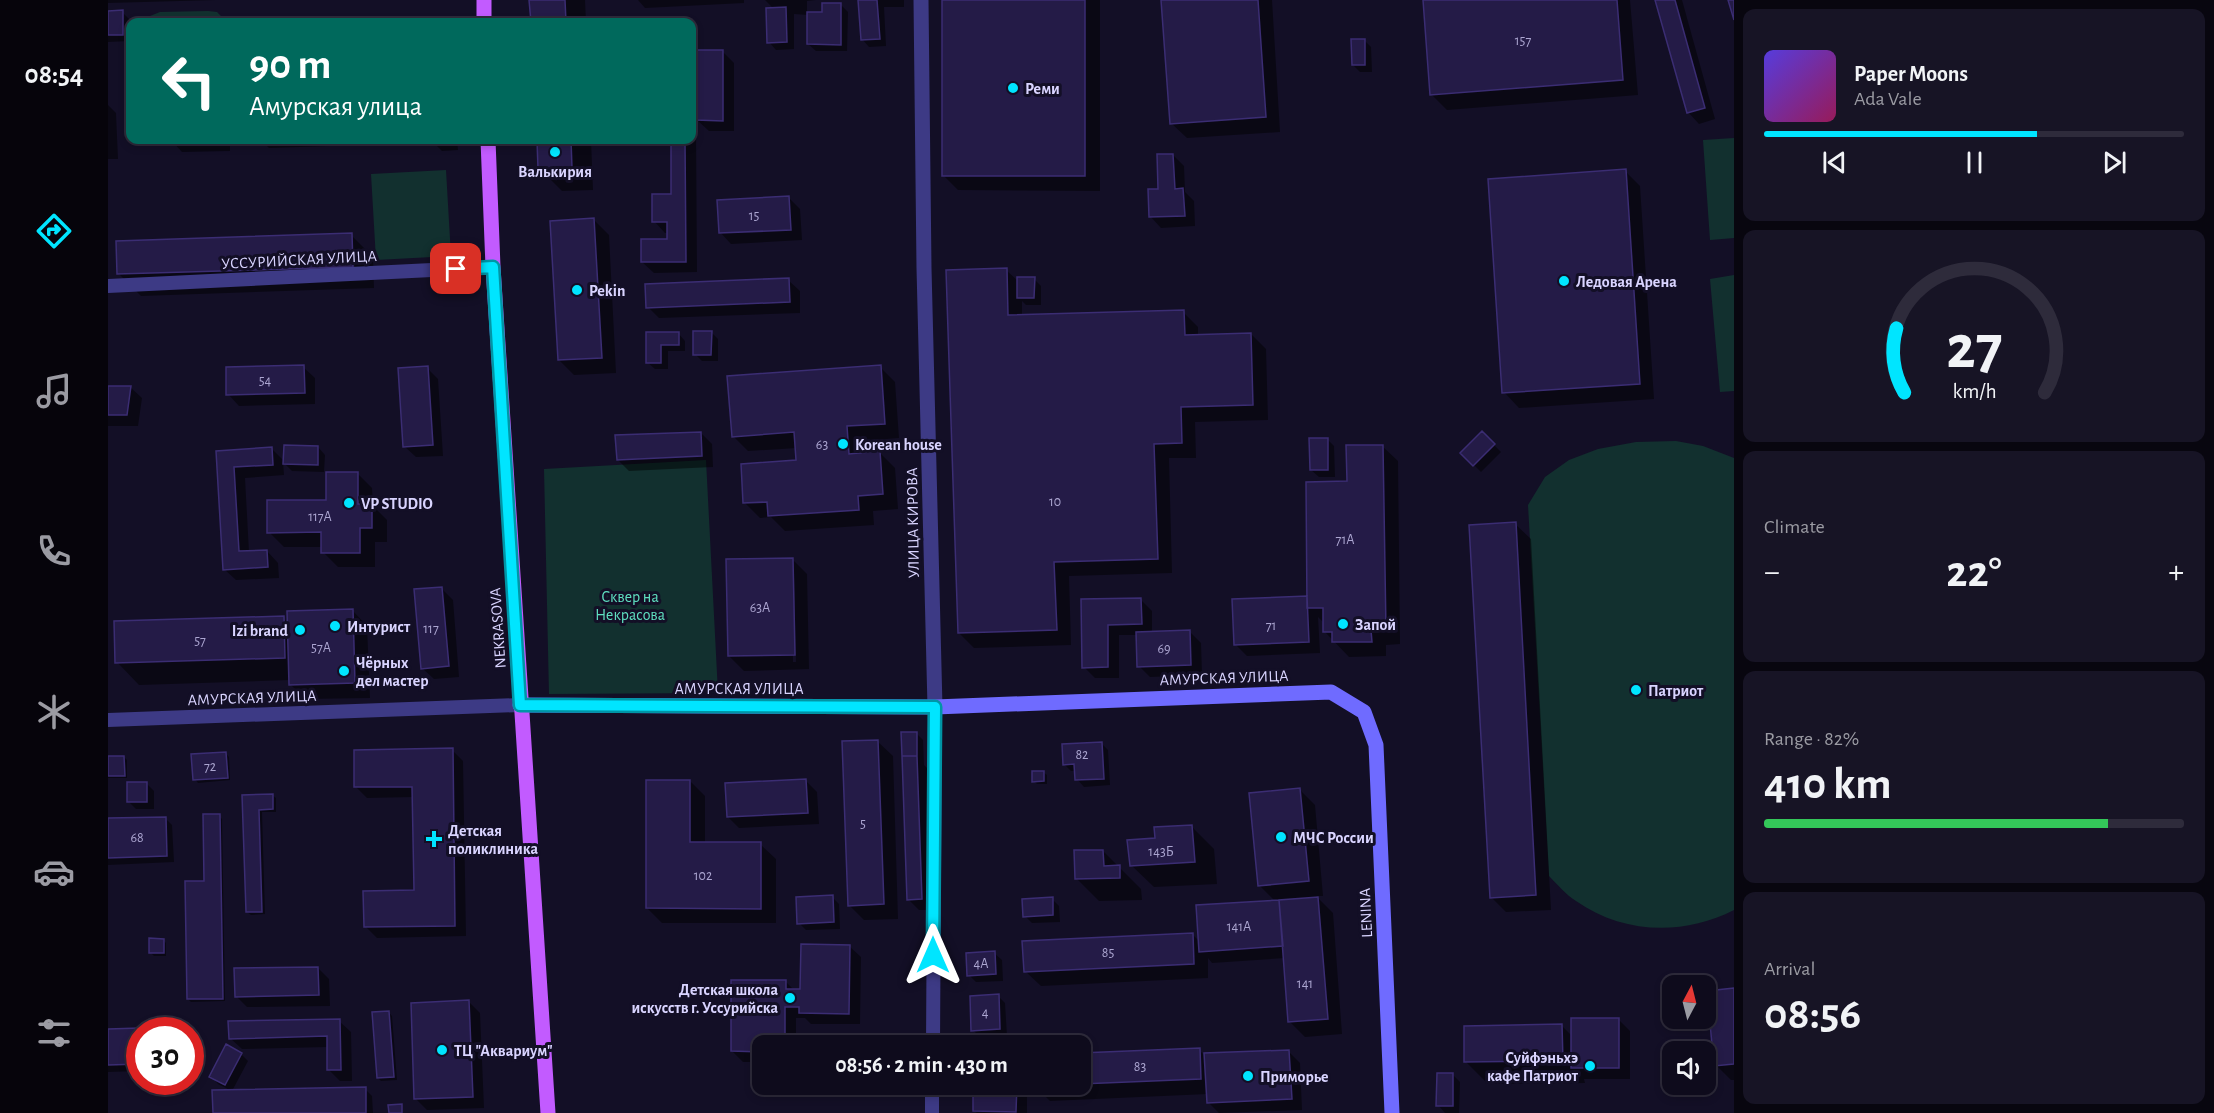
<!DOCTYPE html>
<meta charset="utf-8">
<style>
:root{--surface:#0e0b1c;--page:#171425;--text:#f1f3f6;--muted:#9b9ba3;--line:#2e2b3b;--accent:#00e5ff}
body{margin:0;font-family:"Alegreya Sans",sans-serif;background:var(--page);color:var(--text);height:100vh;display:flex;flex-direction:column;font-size:22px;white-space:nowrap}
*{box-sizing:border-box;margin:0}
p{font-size:20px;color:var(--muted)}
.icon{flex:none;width:33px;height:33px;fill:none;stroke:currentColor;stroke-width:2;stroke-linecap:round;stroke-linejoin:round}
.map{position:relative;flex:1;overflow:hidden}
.panel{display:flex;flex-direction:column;gap:9px;padding:9px;background:#08060f;width:480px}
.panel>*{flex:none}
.hud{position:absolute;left:18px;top:18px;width:570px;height:126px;border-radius:12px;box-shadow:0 3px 9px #0003,0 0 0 2px var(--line);background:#00695c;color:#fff;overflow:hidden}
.needle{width:39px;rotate:7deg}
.tools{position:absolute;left:1554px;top:975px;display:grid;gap:12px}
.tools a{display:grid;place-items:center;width:54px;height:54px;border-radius:12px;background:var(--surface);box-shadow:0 3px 9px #0003,0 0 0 2px var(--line);font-size:30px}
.speed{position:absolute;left:18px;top:1017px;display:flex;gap:12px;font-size:30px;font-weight:700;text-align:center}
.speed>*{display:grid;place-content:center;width:78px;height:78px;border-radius:50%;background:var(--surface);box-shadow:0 3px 9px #0003,0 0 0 2px var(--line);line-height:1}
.speed .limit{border:9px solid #d22;background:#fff;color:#111}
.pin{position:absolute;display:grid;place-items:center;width:51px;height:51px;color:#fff;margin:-26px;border-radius:12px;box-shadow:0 3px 9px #0006}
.me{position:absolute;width:66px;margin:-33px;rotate:0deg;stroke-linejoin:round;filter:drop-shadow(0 0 4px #0008)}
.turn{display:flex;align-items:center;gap:21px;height:126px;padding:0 24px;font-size:27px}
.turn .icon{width:78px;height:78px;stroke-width:2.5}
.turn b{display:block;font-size:42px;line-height:51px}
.big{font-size:45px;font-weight:600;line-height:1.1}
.panel .tile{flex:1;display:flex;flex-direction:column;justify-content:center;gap:9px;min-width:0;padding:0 21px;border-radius:12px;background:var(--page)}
.panel .dial{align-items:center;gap:0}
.dial svg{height:156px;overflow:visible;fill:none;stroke:var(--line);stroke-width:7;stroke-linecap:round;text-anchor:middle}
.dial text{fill:var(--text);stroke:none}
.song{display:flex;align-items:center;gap:18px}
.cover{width:72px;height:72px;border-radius:9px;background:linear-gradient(135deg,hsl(250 70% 55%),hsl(330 70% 35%))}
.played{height:6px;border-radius:3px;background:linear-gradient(90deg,var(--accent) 65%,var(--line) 65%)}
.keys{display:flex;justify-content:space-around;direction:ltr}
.heat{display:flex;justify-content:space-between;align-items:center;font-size:33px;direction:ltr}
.charge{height:9px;border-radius:4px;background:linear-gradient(90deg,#34c759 82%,var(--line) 0)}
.trip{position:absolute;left:644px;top:1035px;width:339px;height:60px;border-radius:12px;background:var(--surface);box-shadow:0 3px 9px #0003,0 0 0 2px var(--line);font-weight:600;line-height:60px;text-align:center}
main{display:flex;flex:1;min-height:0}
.tabs{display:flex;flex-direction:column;width:108px;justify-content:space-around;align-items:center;background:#06040b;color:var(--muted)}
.tabs .icon{width:42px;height:42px}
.tabs .on{color:var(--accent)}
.tabs b{font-size:27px;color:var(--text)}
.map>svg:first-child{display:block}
.green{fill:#12302f}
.shadow{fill:#0007;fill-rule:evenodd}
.building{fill:#241b47;stroke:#3b2d73;stroke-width:1.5}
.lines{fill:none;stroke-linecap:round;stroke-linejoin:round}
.minor{stroke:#3d3a85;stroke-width:14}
.tertiary{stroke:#3d3a85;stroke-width:15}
.secondary{stroke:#6f6bff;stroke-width:15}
.primary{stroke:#c25bff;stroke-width:15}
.route-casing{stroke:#0095a6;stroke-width:15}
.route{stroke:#00e5ff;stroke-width:10}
.poi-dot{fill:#00e5ff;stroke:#130f26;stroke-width:2}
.labels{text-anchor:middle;stroke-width:6;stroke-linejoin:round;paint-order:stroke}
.number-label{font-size:14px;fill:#aca6d1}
.poi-label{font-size:16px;font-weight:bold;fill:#d9d4ff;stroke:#130f26;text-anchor:start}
.street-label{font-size:16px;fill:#d9d4ff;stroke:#130f26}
.park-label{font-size:16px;fill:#5fe0c0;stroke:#130f26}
</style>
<main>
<nav class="tabs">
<b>08:54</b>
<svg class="icon on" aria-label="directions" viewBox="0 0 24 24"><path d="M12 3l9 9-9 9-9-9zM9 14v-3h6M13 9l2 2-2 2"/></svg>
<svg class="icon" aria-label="music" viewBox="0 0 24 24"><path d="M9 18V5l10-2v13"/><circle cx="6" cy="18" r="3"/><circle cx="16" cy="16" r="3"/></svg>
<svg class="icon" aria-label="phone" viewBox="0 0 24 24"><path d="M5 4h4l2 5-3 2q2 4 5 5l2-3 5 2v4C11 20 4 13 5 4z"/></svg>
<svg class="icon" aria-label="climate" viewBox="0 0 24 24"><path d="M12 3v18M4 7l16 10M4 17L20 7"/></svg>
<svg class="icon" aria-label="car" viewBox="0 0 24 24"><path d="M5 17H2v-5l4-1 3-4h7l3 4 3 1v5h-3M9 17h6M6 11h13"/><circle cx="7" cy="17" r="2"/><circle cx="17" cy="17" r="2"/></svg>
<svg class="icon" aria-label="filters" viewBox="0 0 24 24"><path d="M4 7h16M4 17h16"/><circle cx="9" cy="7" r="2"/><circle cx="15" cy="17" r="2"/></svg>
</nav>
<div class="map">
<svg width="1626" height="1113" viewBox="0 0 1626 1113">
<rect width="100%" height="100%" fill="#130f26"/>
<path class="green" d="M100,11L109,12L115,18V22H41L42,16L52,12Z
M1626,138V238L1602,240L1595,140Z
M338,170L343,256L268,260L263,174Z
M1626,275V391L1612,392L1602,279Z
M1568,441L1595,446L1626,458V910C1575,936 1515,934 1468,901C1458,895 1449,884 1441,876L1420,505L1437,477L1461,460L1490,449L1528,442Z
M598,460L610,693L441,694L436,469Z"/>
<path class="shadow" d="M0,0H108L0,3Z
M423,0H477L478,22H424Z
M530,0H636V3L537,8Z
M657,0H708L699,1V13L715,14L732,4L740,12L739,51H708L700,44V15L686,14V49L668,50L661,42L666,9Z
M752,0H796V7H776L778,46L761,47L754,39Z
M835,0H992V191L850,190L835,175Z
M1054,0H1164L1172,132L1079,138L1063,123Z
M1316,0H1522L1530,95L1339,110L1324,95Z
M1549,0H1574L1607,119L1591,124L1580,112Z
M0,12H14L21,19L22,41L0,42Z
M1256,40L1263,47L1264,72H1252L1245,65Z
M615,52L626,63V131H601L589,120Z
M0,105L8,113L10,159H0Z
M584,127L588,131L589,272L546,273L534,262L561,240V233H557L546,221L565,195L564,140H584Z
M63,140H122V151L74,152Z
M153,140H251V145L161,148Z
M323,140H349L350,150L334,151Z
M430,140H483L485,190L454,191L432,169Z
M1065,155L1076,166L1077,192L1086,201L1087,226L1053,228L1042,216Z
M1517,171L1532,186L1546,399L1411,408L1396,392Z
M681,198L692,209L694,240L623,244L612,232Z
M486,220L501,235L508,373L466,375L451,360Z
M243,235L265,257L266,288L33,296L11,274ZM243,256H246L247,274H244Z
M898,270L911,282L926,279L933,286V305H918L914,301V316L1075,312L1090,327V336L1143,334L1158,349L1160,420L1087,422L1088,458H1061L1064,573L961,576L963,645L866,648L851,633Z
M680,280L692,291V313L551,318L540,307Z
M603,332L610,339V361H594L587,354Z
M539,333H570L577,341V351H560V369H547L539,362Z
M195,367L207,378V404L131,406L120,394Z
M772,367L787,382L791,438L754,441L755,454L772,453L787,468L790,509L765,511L766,525L677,531L663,517L652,518L637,503L690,462L689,448L640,451L625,436Z
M319,368L330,379L335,456L308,457L296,446Z
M0,387H22L34,398L30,426H0Z
M593,433L604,444L605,467L521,471L510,460Z
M1374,433L1393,452L1373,472L1354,453Z
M1219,439L1226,446L1227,477H1211L1203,470Z
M1274,446L1290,461L1292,644L1278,645V656L1241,657L1217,632V624L1210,617L1212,653L1139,656L1128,645L1199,598L1240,483Z
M210,447L217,455L216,472L184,471L175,462L176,475L137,478L141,552L159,551L170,563L171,578L128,580L116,569L110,452L164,449L177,462Z
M249,473L264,488L265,506L279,520V542H267V567H230L215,552V547H176L161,532L219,501Z
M1407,524L1423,539L1443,910L1398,912L1383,897Z
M684,559L699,574L701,669L636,671L621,656ZM683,572H686L688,662H685Z
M333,588L345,600L351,677L326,679L314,668Z
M975,600H1033L1044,611V633L1081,631L1093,643L1094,675L1042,677L1031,666L1030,635H1011V678H987L976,667Z
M244,610L259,626L262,698L197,699L182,684V680L31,685L9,662L175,618L180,623Z
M808,733L815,740L816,765L820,769L825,910H811L800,899Z
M769,741L785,756L790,919L756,920L741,905Z
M993,743L1000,750L1002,785L976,787L969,779L968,771H963L956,764Z
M344,750L355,761L358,936L269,938L257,926L307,892L306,797L259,798L248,787Z
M117,753L121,757L122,780L90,783L87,779Z
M0,757H16L19,760V778H0Z
M935,772L939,775V784H929L926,781Z
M582,781L597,796V844H652L668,859V923H554L539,908Z
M698,781L709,792L711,824L631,828L620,817Z
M39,784L46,791V809H28L20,801Z
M1192,790L1207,805L1215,896H1208L1225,913L1234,1034L1197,1037L1182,1022L1177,958L1104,963L1100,958V978L933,986L917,971L1084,934L1092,942L1167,901L1151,885Z
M164,795L168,798V812H154L157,914L143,915L139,912L136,796Z
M111,816L114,819L117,1001L83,1002L80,999L97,882Z
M57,818L64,825L66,862L0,865V820Z
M1084,827L1106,849L1109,884L1046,887L1023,865L1049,840Z
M995,851L1033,889L1034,900L991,901L969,879Z
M724,897L731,904L732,929L698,930L691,923Z
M944,899L951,906L952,922L924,923L917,916Z
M55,940L58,943V956H46L42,952Z
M741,946L753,957L752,1024H703L697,1018H688V1046H654V1062H635L624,1051L678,982L687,991H694Z
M886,953L894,960L895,981L868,982L861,975Z
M210,968L221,979L222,1006L139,1007L128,996Z
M1626,990V1080H1623L1608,1065Z
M890,996L897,1003L899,1036L872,1037L865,1030Z
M361,1002L372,1013L376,1108L319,1110L308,1099Z
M281,1013L284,1016L289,1080L273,1081L270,1078Z
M1511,1020L1522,1031V1079H1476L1477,1083L1380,1084L1358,1062L1454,1026L1465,1037Z
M231,1021L243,1032L244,1081H232L221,1070L220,1047L134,1049L122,1038Z
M63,1028L65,1030H32V1071L0,1072V1031Z
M1091,1050L1096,1055L1181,1052L1192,1063L1194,1110L1111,1113L1100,1102V1094L942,1101L927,1086L972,1084V1055Z
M133,1054L140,1061L124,1091L110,1084L103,1076Z
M1344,1074L1352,1082L1351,1113H1337L1330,1105Z
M867,1084H909L919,1095V1113H869L866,1111Z
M257,1089L264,1096L265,1113H106Z"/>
<path class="building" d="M421,0H457L458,22H423Z
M750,0H769L772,39L753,40Z
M834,0H977V176H834Z
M1053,0H1150L1158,117L1062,124Z
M1315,0H1509L1515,80L1322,95Z
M1547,0H1567L1597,108L1579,113Z
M1620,0H1626V20Z
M714,3H733V45L699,44V12H714Z
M678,7L679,42L659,43L658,8Z
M15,10V35H0V11Z
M1243,39H1257V65H1244Z
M588,50H615V121L588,120Z
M61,140H112L61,141Z
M429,140H463L464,168L430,169Z
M563,140H577L578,262H533V239H559V222H544V194H563Z
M1049,154H1065L1067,189L1075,188L1077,216L1041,217L1040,189H1050Z
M1518,169L1532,384L1394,393L1380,179Z
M681,196L683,230L611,233L609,200Z
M486,218L494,358L450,360L442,221Z
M244,233L245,267L9,274L8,241Z
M899,268L900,315L1076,310L1077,335L1143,333L1145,405L1073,407L1074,443L1046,444L1050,559L946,562L949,630L850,633L838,270Z
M909,277H927L926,298H909Z
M681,278L682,302L538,308L537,284Z
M585,331H604L603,355H585Z
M538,332H571V345H553V363H538Z
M196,365L197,393L118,395V367Z
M773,365L777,424L739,426L741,454L772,451L775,494L750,496L751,510L660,516L659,502L635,503L633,464L688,460L686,432L624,437L619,376Z
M320,366L325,445L295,447L290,368Z
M0,386H23L19,415H0Z
M1374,431L1387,444L1365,466L1352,453Z
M593,432L594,456L509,460L507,435Z
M1201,438H1220V470H1202Z
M176,445L210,446V465L175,464Z
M1238,445H1275L1278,630H1263L1264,642H1224V632H1215V608H1199L1198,482L1239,481Z
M164,447L165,465L126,467L131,551L159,550L160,567L115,570L108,451Z
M218,472H250V504H264V528H252V553H213V532L159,533V500H218Z
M1408,522L1428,895L1382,898L1361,525Z
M685,558L687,655L620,656L618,559Z
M334,587L341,666L313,669L306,589Z
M1199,596L1201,642L1126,645L1124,599Z
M1033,598L1034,624L1000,625V667L974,668L973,599Z
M245,609L247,683L181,685L179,611Z
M176,616L177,658L7,663L6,621Z
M1082,630L1083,665L1029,667L1028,632Z
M793,732H809V756H794Z
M770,740L776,904L740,906L734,741Z
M994,742L996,779L967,780L966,764L955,765L954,744Z
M345,748L347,926L256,927L255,891L306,890L304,787H246V750Z
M118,752L120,778L85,780L83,754Z
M0,756H16L17,776H0Z
M794,756H809L814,899L799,900Z
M924,771H936V781L924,782Z
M698,779L700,813L619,817L617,783Z
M538,780H582V842H653V909L538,908Z
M19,782H39V802H19Z
M1192,788L1201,881L1150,886L1141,793Z
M165,794V809L151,810L154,912H138L134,795Z
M95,814H112L115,999H79L77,881H96Z
M58,817L59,856L0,858V818Z
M1084,825L1087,862L1022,866L1019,840L1047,838L1046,827Z
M966,850H995L996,866L1012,865V878L967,879Z
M725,895L726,922L689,924L688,897Z
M945,897V915L915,917L914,899Z
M1210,897L1220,1019L1180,1022L1171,900Z
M1171,900L1175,946L1091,952L1088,905Z
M1085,933L1086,964L916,972L914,941Z
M41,938L56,939V953H41Z
M693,944L742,945L741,1014L691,1013V1007H677V1046H654V1052L623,1051V980H678V989H692Z
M887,951L888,974L859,976L858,953Z
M210,967L211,995L127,997L126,968Z
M1626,988V1064L1606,1066L1599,991Z
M891,994L892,1029L863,1031L862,996Z
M361,1000L365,1097L306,1099L303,1003Z
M281,1011L286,1077L269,1078L264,1012Z
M1463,1018H1511V1068H1463Z
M232,1019L233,1070H219V1036L121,1039L120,1021Z
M1454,1024L1455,1061L1356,1062V1026Z
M63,1027V1030H32V1064L0,1065V1029Z
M118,1044L134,1053L117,1085L101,1077Z
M1092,1048L1093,1079L972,1084V1053Z
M1181,1050L1184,1099L1099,1103L1096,1053Z
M1329,1073H1345V1106H1328Z
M865,1084H909L908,1112L865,1111Z
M258,1087V1113H105L104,1090Z
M294,1104V1113H281L280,1105Z"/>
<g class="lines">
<path class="minor" d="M0,286L385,267
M0,720L412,705
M825,1046L827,707
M824,1113V1084"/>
<path class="tertiary" d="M813,0L816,268L827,707"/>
<path class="secondary" d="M412,705L827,707L1223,692L1256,712L1268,745L1284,1113"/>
<path class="primary" d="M376,0V22
M380,140L385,267L440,1113"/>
</g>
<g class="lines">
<defs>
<path id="route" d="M348,269L385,267L412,705L827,707L825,955"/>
</defs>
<use href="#route" class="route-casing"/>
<use href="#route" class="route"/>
</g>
<g class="poi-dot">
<circle cx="905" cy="88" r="6"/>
<circle cx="447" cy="152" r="6"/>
<circle cx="1456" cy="281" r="6"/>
<circle cx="469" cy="290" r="6"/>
<circle cx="735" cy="444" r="6"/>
<circle cx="241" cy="503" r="6"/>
<circle cx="1235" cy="624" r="6"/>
<circle cx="227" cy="626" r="6"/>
<circle cx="192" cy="630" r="6"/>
<circle cx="236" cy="671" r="6"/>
<circle cx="1528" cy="690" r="6"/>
<circle cx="1173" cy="837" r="6"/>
<path d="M323 830h6v6h6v6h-6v6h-6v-6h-6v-6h6z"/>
<circle cx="682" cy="998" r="6"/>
<circle cx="334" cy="1050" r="6"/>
<circle cx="1482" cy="1066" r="6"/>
<circle cx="1140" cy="1076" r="6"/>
</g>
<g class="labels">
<g class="number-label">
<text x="1415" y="45">157</text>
<text x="646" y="220">15</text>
<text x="157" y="385">54</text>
<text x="714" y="449">63</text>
<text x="947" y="506">10</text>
<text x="212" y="521">117А</text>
<text x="1237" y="544">71А</text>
<text x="652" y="612">63А</text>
<text x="1163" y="630">71</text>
<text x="323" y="633">117</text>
<text x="92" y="645">57</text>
<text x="213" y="652">57А</text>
<text x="1056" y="653">69</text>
<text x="974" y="759">82</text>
<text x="102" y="771">72</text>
<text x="755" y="828">5</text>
<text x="29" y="842">68</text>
<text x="1053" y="856">143Б</text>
<text x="595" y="880">102</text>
<text x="1131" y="931">141А</text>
<text x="1000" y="957">85</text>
<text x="873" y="968">4А</text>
<text x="1197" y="988">141</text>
<text x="877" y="1017">4</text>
<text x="1032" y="1071">83</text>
</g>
<g class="poi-label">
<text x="917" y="94">Реми</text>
<text x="447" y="177" text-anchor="middle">Валькирия</text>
<text x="1468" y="287">Ледовая Арена</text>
<text x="481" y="296">Pekin</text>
<text x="747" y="450">Korean house</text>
<text x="253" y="509">VP STUDIO</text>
<text x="1247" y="630">Запой</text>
<text x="239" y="632">Интурист</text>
<text x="180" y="636" text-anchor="end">Izi brand</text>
<text x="248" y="668">Чёрных<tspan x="248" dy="18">дел мастер</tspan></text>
<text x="1540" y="696">Патриот</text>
<text x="340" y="836">Детская<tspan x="340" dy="18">поликлиника</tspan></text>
<text x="1185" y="843">МЧС России</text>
<text x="670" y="995" text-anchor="end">Детская школа<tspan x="670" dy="18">искусств г. Уссурийска</tspan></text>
<text x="346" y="1056">ТЦ "Аквариум"</text>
<text x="1470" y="1063" text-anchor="end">Суйфэньхэ<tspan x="1470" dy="18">кафе Патриот</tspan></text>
<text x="1152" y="1082">Приморье</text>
</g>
<g class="street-label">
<text transform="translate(191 259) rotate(-3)" y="6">УССУРИЙСКАЯ УЛИЦА</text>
<text transform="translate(804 523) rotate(-91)" y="6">УЛИЦА КИРОВА</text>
<text transform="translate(389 628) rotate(-94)" y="6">NEKRASOVA</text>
<text transform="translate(1116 677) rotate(-2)" y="6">АМУРСКАЯ УЛИЦА</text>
<text x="631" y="694">АМУРСКАЯ УЛИЦА</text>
<text transform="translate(144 697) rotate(-2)" y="6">АМУРСКАЯ УЛИЦА</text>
<text transform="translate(1257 913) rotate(-93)" y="6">LENINA</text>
</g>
<g class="park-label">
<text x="522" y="602">Сквер на<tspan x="522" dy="18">Некрасова</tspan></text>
</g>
</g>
</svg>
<div class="tools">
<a><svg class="needle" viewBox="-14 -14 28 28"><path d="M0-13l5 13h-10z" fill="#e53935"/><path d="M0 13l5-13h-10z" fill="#9b9ba3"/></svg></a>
<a><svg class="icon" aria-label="sound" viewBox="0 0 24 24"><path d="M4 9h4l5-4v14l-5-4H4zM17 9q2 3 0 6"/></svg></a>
</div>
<div class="speed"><div class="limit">30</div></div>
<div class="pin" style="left:348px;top:269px;background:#d93025"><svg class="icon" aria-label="arrive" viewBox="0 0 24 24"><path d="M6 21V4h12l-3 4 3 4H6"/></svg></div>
<svg class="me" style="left:825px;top:955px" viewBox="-20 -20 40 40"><path d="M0-17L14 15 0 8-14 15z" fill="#00e5ff" stroke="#fff" stroke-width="4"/></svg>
<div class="trip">08:56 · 2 min · 430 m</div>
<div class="hud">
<div class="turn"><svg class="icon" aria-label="left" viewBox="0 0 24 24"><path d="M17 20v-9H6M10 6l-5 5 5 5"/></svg><div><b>90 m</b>Амурская улица</div></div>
</div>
</div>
<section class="panel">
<div class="tile">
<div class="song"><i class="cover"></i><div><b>Paper Moons</b><p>Ada Vale</p></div></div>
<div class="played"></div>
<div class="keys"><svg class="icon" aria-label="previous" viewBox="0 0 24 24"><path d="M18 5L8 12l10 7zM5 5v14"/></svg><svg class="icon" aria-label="pause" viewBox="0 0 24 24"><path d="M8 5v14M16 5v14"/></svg><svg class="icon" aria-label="next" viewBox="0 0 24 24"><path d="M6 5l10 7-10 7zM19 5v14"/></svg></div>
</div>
<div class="tile dial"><svg viewBox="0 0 100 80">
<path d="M14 69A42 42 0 1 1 86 69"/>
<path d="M14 69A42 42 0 0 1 10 36" stroke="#00e5ff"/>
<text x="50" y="56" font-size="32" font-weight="700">27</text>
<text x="50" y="72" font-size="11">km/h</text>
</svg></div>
<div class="tile"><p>Climate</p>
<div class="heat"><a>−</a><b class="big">22°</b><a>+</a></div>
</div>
<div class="tile"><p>Range · 82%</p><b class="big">410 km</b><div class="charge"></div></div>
<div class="tile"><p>Arrival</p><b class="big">08:56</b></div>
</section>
</main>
